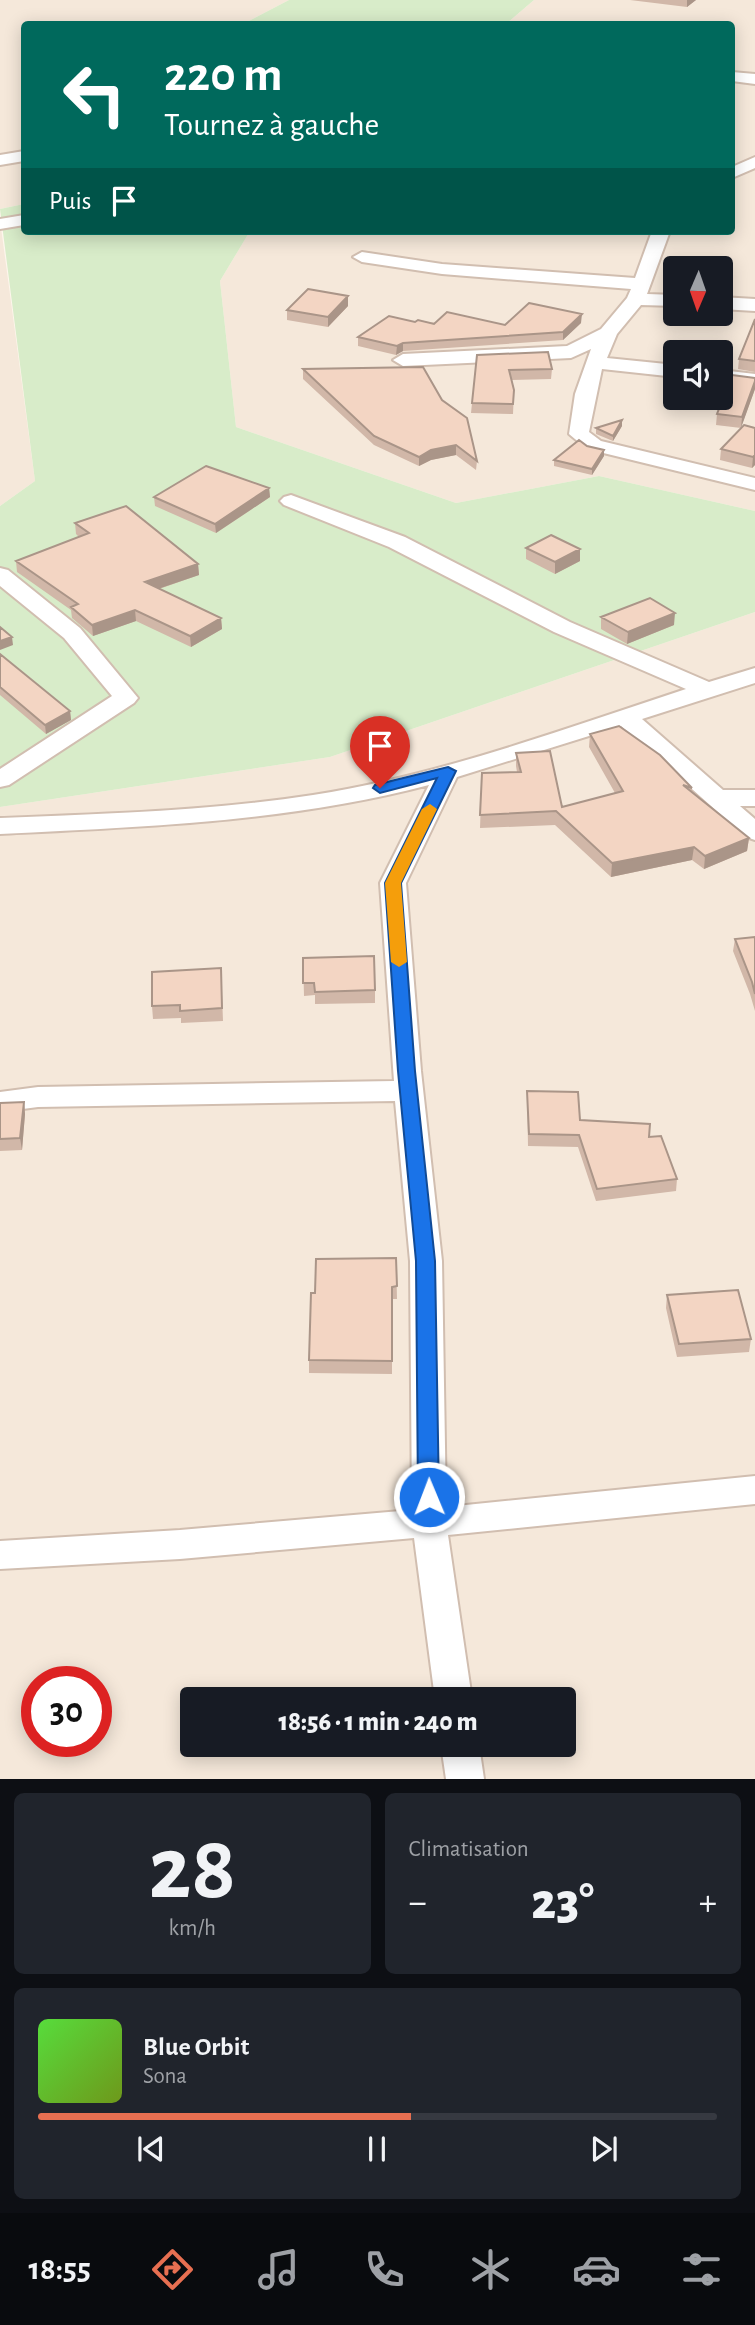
<!DOCTYPE html>
<html lang="fr">
<meta charset="utf-8">
<style>
:root{--surface:#171b24;--page:#20242c;--text:#f1f3f6;--muted:#9ea1a6;--line:#363941;--accent:#e76f51}
body{margin:0;font-family:"Alegreya Sans",sans-serif;background:var(--page);color:var(--text);height:100vh;display:flex;flex-direction:column;font-size:26px;white-space:nowrap}
*{box-sizing:border-box;margin:0}
p{font-size:23px;color:var(--muted)}
.icon{flex:none;width:38px;height:38px;fill:none;stroke:currentColor;stroke-width:2;stroke-linecap:round;stroke-linejoin:round}
.map{position:relative;height:1779px;overflow:hidden}
.sheet{display:flex;flex-direction:column;gap:14px;padding:14px;background:#0d0f14;flex:1}
.sheet>*{flex:none}
.guide{position:absolute;left:21px;top:21px;width:714px;height:214px;border-radius:7px;box-shadow:0 4px 18px #0003;background:#00695c;color:#fff;overflow:hidden}
.needle{width:46px;rotate:182deg}
.controls{position:absolute;left:663px;top:256px;display:grid;gap:14px}
.controls a{display:grid;place-items:center;width:70px;height:70px;border-radius:7px;background:var(--surface);box-shadow:0 4px 18px #0003;font-size:35px}
.speed{position:absolute;left:21px;top:1666px;display:flex;gap:14px;font-size:35px;font-weight:700;text-align:center}
.speed>*{display:grid;place-content:center;width:91px;height:91px;border-radius:50%;background:var(--surface);box-shadow:0 4px 18px #0003;line-height:1}
.speed .limit{border:10px solid #d22;background:#fff;color:#111}
.pin{position:absolute;display:grid;place-items:center;width:60px;height:60px;color:#fff;margin:-72px -30px;border-radius:50% 50% 50% 0;rotate:-45deg;box-shadow:0 0 7px #0007}
.pin .icon{rotate:45deg}
.me{position:absolute;width:77px;margin:-38px;rotate:359deg;stroke-linejoin:round;filter:drop-shadow(0 0 5px #0008)}
.turn{display:flex;align-items:center;gap:24px;height:147px;padding:0 28px;font-size:32px}
.turn .icon{width:91px;height:91px;stroke-width:2.5}
.turn b{display:block;font-size:49px;line-height:60px}
.then{display:flex;align-items:center;height:66px;padding:0 28px;background:#0003;gap:14px;font-size:26px}
.big{font-size:52px;font-weight:800;line-height:1.1}
.sheet .widget{flex:1;display:flex;flex-direction:column;justify-content:center;gap:10px;min-width:0;padding:0 24px;border-radius:10px;background:var(--page)}
.sheet .dial{align-items:center;gap:0}
.dial b{font-size:91px;line-height:1}
.song{display:flex;align-items:center;gap:21px}
.cover{width:84px;height:84px;border-radius:10px;background:linear-gradient(135deg,hsl(110 70% 55%),hsl(80 70% 35%))}
.played{height:7px;border-radius:4px;background:linear-gradient(90deg,var(--accent) 55%,var(--line) 55%)}
.keys{display:flex;justify-content:space-around;direction:ltr}
.heat{display:flex;justify-content:space-between;align-items:center;font-size:38px;direction:ltr}
.sheet .tiles{flex:1;display:grid;gap:14px;grid-template-columns:1fr 1fr}
.widget:last-child{grid-column:span 2}
.trip{position:absolute;left:180px;top:1687px;width:396px;height:70px;border-radius:7px;background:var(--surface);box-shadow:0 4px 18px #0003;font-weight:800;line-height:70px;text-align:center}
.dock{display:flex;height:112px;justify-content:space-around;align-items:center;background:#090b0e;color:var(--muted)}
.dock .icon{width:49px;height:49px}
.dock .active{color:var(--accent)}
.dock b{font-size:32px;color:var(--text)}
.map>svg:first-child{display:block}
.residential{fill:#f5e8da;fill-rule:evenodd}
.green{fill:#d8ecc9}
.lines{fill:none;stroke-linecap:round;stroke-linejoin:round}
.street-casing{stroke:#d1beb0;stroke-width:4}
.street{fill:#fff;fill-rule:evenodd}
.wall{fill:#d1b7a8}
.shaded-wall{fill:#aa9588}
.building{fill:#f3d5c3;stroke:#aa9588;stroke-width:2}
.route{fill:#1a73e8;stroke:#114b97;stroke-width:2}
.slow{fill:#f59e0b}
</style>
<div class="map">
<svg width="755" height="1779" viewBox="0 0 755 1779">
<rect width="100%" height="100%" fill="#fdf6ec"/>
<path class="residential" d="M0,0H289L243,24H24V204L0,209Z
M534,0H755V511L599,476L456,503L236,427L220,281L250,231H732V24H506ZM676,268H721V313H676ZM676,352H721V397H676Z
M0,220L35,481L0,506Z
M755,612V1779H0V807L330,757ZM37,1682H96V1741H37ZM192,1699H564V1745H192Z"/>
<path class="green" d="M289,0H534L506,24H243Z
M24,204V231H250L220,281L236,427L456,503L599,476L755,511V612L330,757L0,807V506L35,481L0,209Z"/>
<g class="lines">
<defs>
<path id="street" d="M732,72L755,74V84L732,81Z
M24,151V161L0,165V155Z
M755,157V168L732,178V167Z
M24,215V225L0,229V219Z
M652,231H670L647,294L676,295V306L641,305L617,334L607,358L676,365V377L602,369L589,432L601,441L755,478V490L587,449L569,434L575,394L591,349L571,358L403,366L393,360L403,354L567,346L601,329L627,298L631,289L442,274L362,262L353,257L362,252L442,264L635,278Z
M721,297L755,299V311L721,309Z
M721,370L755,374V386L721,382Z
M291,495L405,537L570,622L709,682L755,668V683L642,719L723,790H755V806H740L755,819V840L746,837L621,726L457,777L406,883L421,1071L442,1261L446,1507L755,1476V1504L448,1535L472,1699H435L414,1538L180,1559L0,1569V1541L180,1530L412,1510L410,1261L395,1101L38,1107L0,1112V1092L38,1087L394,1081L380,883L429,785C288,822 145,827 0,834V818C105,814 210,811 313,795C441,775 564,729 686,689L554,632L389,547L284,505L280,501L284,497Z
M0,568L8,570L80,628L138,698L134,703L9,785L0,787V769L112,696L64,638L0,586Z
M441,1745H479L484,1779H446Z"/>
</defs>
<use href="#street" class="street-casing"/>
<use href="#street" class="street"/>
</g>
<path class="wall" d="M630,0H696L687,7Z
M348,306L328,327L287,320V310Z
M755,319V372L738,369L739,359Z
M415,322L505,325L581,323L563,340L403,351L396,355L358,346V337Z
M477,355L552,369L551,379L512,380L514,390L513,414L471,413Z
M423,367L477,461L476,470L456,455L431,460L419,466L374,445L303,379V369Z
M755,378V389L741,427L755,428V465L752,468L720,460L721,449L741,428L716,425L717,414Z
M622,420V426L613,441L596,434V428Z
M604,456L592,475L554,466V460Z
M269,488L270,497L216,533L155,506L154,497Z
M75,523L198,564L199,575L159,589L221,618L222,629L191,647L136,621L93,636L72,618L71,610L17,572L16,561L79,537L76,534Z
M526,548L580,549V561L555,574L526,559Z
M601,617L674,625L627,644L601,629Z
M0,654L70,711L71,720L46,734L0,695Z
M590,734L692,788V792L749,838L747,851L704,869L692,860L611,877L555,825L480,828L482,773L517,772L516,766V753L562,807L615,793L589,747Z
M755,937V1011L750,994L733,951L735,939Z
M303,958L375,990V1003L315,1004V995L304,996Z
M221,968L223,1021L181,1023V1018L153,1019L152,1006Z
M527,1091L580,1120L649,1137L677,1179L676,1191L596,1201L578,1147L528,1146Z
M24,1102L25,1114L22,1150L0,1151V1103Z
M396,1258L397,1299H392V1374L309,1373V1360L315,1293Z
M667,1295L751,1339L749,1352L677,1357L666,1308Z"/>
<path class="shaded-wall" d="M687,0H696L687,7Z
M348,296V306L328,327V317Z
M582,314L581,323L563,340V332Z
M403,343V351L396,355L397,346Z
M755,381V389L741,428L742,417Z
M622,420V426L613,441V436Z
M456,445V455L431,460L419,466V457L431,450Z
M604,450V456L592,475V469Z
M755,455V465L752,468L753,457Z
M269,488L270,497L216,533L215,524Z
M580,549V561L555,574V562Z
M198,564L199,575L146,593L145,582Z
M135,610L136,621L93,636L92,625Z
M675,613L674,625L627,644L628,632Z
M221,618L222,629L191,647L190,636Z
M12,637L13,645L0,650V641Z
M70,711L71,720L46,734L45,725Z
M749,838L747,851L704,869L705,856Z
M694,847L692,860L611,877L612,863Z
M24,1102L25,1114L22,1150L20,1138Z"/>
<path class="building" d="M308,289L348,296L328,317L287,310Z
M529,303L582,314L563,332L403,343L397,346L358,337L389,316L415,322L418,320L434,324L447,312L505,325Z
M755,319V361L739,359Z
M548,352L552,369L509,370L514,390L513,404L472,403L477,355Z
M423,367L442,400L467,418L477,461L456,445L431,450L419,457L374,436L303,369Z
M732,375L755,378V381L742,417L717,414Z
M622,420L613,436L596,428Z
M744,425L755,428V455L753,457L721,449Z
M579,440L587,446L604,450L592,469L554,460Z
M206,466L269,488L215,524L154,497Z
M126,506L198,564L145,582L221,618L190,636L135,610L92,625L71,607L78,604L16,561L89,533L75,523Z
M551,535L580,549L555,562L526,548Z
M650,598L675,613L628,632L601,617Z
M0,627L12,637L0,641Z
M0,654L70,711L45,725L0,687Z
M619,726L660,755L692,788L683,785L749,838L705,856L694,847L612,863L556,811L480,815L482,773L521,772L516,753L550,751L562,807L623,791L590,734Z
M755,937V994L752,982L735,939Z
M374,956L375,990L315,992L314,983H303V958Z
M221,968L222,1008L180,1011V1005L152,1006V972Z
M527,1091L578,1092L580,1120L650,1124L649,1137L661,1136L677,1179L597,1189L579,1135L529,1134Z
M24,1102L20,1138L0,1139V1103Z
M396,1258L397,1286L392,1287V1361L309,1360L311,1293H315L316,1259Z
M738,1290L751,1339L679,1344L667,1295Z"/>
<path class="route" d="M448,767L456,771L401,883L415,1071L435,1261L439,1497L436,1503L429,1505L421,1503L418,1497L416,1261L398,1071L385,883L437,778L380,793L373,788L375,785Z"/>
<path class="slow" d="M430,804L437,809L401,883L407,962L399,967L391,962L385,883L422,809Z"/>
</svg>
<div class="controls">
<a><svg class="needle" viewBox="-14 -14 28 28"><path d="M0-13l5 13h-10z" fill="#e53935"/><path d="M0 13l5-13h-10z" fill="#9ea1a6"/></svg></a>
<a><svg class="icon" aria-label="sound" viewBox="0 0 24 24"><path d="M4 9h4l5-4v14l-5-4H4zM17 9q2 3 0 6"/></svg></a>
</div>
<div class="speed"><div class="limit">30</div></div>
<div class="pin" style="left:380px;top:788px;background:#d93025"><svg class="icon" aria-label="arrive" viewBox="0 0 24 24"><path d="M6 21V4h12l-3 4 3 4H6"/></svg></div>
<svg class="me" style="left:429px;top:1497px" viewBox="-20 -20 40 40"><circle r="17" fill="#1a73e8" stroke="#fff" stroke-width="3"/><path d="M0-11L8 9 0 5-8 9z" fill="#fff"/></svg>
<div class="trip">18:56 · 1 min · 240 m</div>
<div class="guide">
<div class="turn"><svg class="icon" aria-label="left" viewBox="0 0 24 24"><path d="M17 20v-9H6M10 6l-5 5 5 5"/></svg><div><b>220 m</b>Tournez à gauche</div></div>
<div class="then">Puis<svg class="icon" aria-label="arrive" viewBox="0 0 24 24"><path d="M6 21V4h12l-3 4 3 4H6"/></svg></div>
</div>
</div>
<section class="sheet">
<div class="tiles">
<div class="widget dial"><b>28</b><p>km/h</p></div>
<div class="widget"><p>Climatisation</p>
<div class="heat"><a>−</a><b class="big">23°</b><a>+</a></div>
</div>
<div class="widget">
<div class="song"><i class="cover"></i><div><b>Blue Orbit</b><p>Sona</p></div></div>
<div class="played"></div>
<div class="keys"><svg class="icon" aria-label="previous" viewBox="0 0 24 24"><path d="M18 5L8 12l10 7zM5 5v14"/></svg><svg class="icon" aria-label="pause" viewBox="0 0 24 24"><path d="M8 5v14M16 5v14"/></svg><svg class="icon" aria-label="next" viewBox="0 0 24 24"><path d="M6 5l10 7-10 7zM19 5v14"/></svg></div>
</div>
</div>
</section>
<nav class="dock">
<b>18:55</b>
<svg class="icon active" aria-label="directions" viewBox="0 0 24 24"><path d="M12 3l9 9-9 9-9-9zM9 14v-3h6M13 9l2 2-2 2"/></svg>
<svg class="icon" aria-label="music" viewBox="0 0 24 24"><path d="M9 18V5l10-2v13"/><circle cx="6" cy="18" r="3"/><circle cx="16" cy="16" r="3"/></svg>
<svg class="icon" aria-label="phone" viewBox="0 0 24 24"><path d="M5 4h4l2 5-3 2q2 4 5 5l2-3 5 2v4C11 20 4 13 5 4z"/></svg>
<svg class="icon" aria-label="climate" viewBox="0 0 24 24"><path d="M12 3v18M4 7l16 10M4 17L20 7"/></svg>
<svg class="icon" aria-label="car" viewBox="0 0 24 24"><path d="M5 17H2v-5l4-1 3-4h7l3 4 3 1v5h-3M9 17h6M6 11h13"/><circle cx="7" cy="17" r="2"/><circle cx="17" cy="17" r="2"/></svg>
<svg class="icon" aria-label="filters" viewBox="0 0 24 24"><path d="M4 7h16M4 17h16"/><circle cx="9" cy="7" r="2"/><circle cx="15" cy="17" r="2"/></svg>
</nav>
